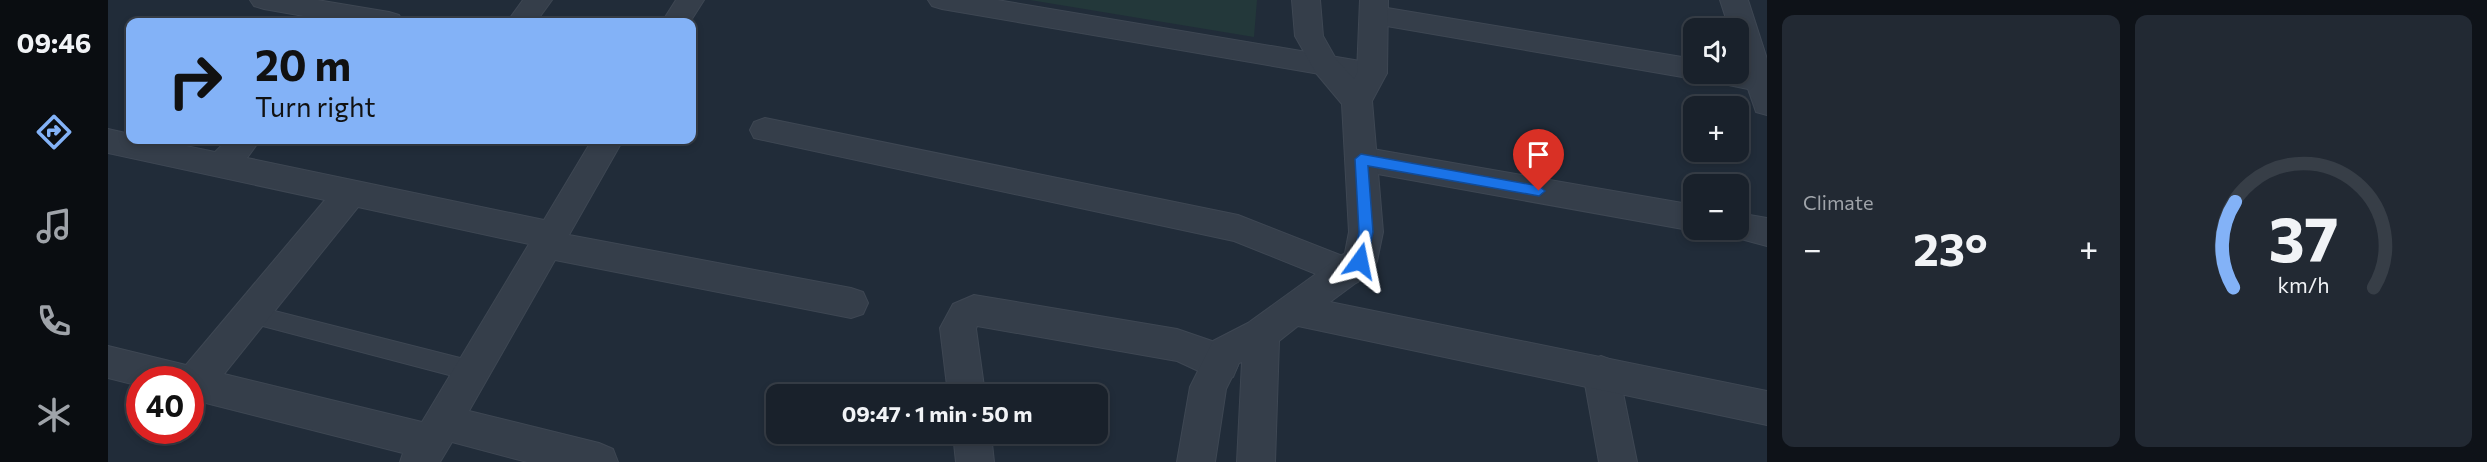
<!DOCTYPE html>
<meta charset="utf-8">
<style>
:root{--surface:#19212b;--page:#222933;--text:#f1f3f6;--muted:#9fa3a9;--line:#373e47;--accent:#83b2f7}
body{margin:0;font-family:Commissioner,sans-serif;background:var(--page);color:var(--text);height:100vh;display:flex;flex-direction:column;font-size:22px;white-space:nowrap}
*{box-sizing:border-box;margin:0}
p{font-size:20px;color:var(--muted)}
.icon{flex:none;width:33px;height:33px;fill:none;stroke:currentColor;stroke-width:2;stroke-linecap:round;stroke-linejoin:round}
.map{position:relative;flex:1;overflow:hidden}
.drawer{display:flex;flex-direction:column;gap:15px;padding:15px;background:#0e1218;width:720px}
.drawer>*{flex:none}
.hud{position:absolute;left:18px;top:18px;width:570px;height:126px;border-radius:12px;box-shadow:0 3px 9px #0003,0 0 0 2px var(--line);background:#83b2f7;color:#111;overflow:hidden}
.controls{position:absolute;left:1575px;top:18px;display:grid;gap:12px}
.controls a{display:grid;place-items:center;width:66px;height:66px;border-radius:12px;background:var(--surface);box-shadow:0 3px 9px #0003,0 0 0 2px var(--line);font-size:30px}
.speed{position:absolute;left:18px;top:366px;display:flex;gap:12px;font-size:30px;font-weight:700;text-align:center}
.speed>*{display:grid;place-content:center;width:78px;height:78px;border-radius:50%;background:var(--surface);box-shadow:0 3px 9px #0003,0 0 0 2px var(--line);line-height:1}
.speed .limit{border:9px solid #d22;background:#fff;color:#111}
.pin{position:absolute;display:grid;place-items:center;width:51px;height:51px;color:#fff;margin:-62px -26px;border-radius:50% 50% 50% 0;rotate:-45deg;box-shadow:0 0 6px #0007}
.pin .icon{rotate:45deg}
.me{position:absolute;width:66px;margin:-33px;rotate:12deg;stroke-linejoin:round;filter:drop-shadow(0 0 4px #0008)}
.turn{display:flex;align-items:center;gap:21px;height:126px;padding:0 30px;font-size:27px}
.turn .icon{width:78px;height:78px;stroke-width:2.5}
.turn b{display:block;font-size:42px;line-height:51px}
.big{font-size:45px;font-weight:700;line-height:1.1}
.drawer .widget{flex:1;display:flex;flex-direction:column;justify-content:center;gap:9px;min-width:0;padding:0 21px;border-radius:12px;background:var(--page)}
.drawer .dial{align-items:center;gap:0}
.dial svg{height:156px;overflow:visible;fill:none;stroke:var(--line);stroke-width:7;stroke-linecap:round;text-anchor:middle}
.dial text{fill:var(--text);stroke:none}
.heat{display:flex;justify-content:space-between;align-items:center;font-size:33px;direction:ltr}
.drawer .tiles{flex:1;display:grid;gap:15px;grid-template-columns:repeat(2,1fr)}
.trip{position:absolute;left:658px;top:384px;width:342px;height:60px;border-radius:12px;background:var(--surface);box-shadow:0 3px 9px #0003,0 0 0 2px var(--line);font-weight:700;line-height:60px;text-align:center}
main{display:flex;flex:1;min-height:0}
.tabs{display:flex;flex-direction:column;width:108px;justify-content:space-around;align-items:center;background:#0a0d11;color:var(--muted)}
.tabs .icon{width:42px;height:42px}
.tabs .on{color:var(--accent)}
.tabs b{font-size:27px;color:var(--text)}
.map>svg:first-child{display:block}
.green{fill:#23383a}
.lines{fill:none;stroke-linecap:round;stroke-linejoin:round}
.service-casing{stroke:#3e4753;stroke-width:2}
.minor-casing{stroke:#3e4753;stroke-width:2}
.tertiary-casing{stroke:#3e4753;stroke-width:2}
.service{fill:#353e4a;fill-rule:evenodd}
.minor{fill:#353e4a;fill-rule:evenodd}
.tertiary{fill:#353e4a;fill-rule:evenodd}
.route{fill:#1a73e8;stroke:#114b97;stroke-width:1.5}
</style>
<main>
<nav class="tabs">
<b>09:46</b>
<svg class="icon on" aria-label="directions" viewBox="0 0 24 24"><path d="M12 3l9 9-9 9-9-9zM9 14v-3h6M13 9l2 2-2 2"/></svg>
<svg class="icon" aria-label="music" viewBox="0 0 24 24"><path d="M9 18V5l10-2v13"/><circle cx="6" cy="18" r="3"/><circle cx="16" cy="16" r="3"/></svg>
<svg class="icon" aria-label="phone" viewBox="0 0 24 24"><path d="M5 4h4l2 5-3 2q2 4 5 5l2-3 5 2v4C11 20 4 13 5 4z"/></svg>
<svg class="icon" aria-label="climate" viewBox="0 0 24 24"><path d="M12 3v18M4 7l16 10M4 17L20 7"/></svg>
</nav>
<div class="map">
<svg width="1659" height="462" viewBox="0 0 1659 462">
<rect width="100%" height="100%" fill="#212c39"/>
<path class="green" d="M922,0H1149L1146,37Z"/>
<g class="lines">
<defs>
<path id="service" d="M143,305L364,361L372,364L375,371L372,378L364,381L143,323L136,320L133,314L136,308Z"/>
<path id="minor" d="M142,0H209L281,12L291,15L295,22H230L156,9L146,6Z
M415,0H444L428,22H399Z
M568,0H596L582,22H554Z
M820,0H889L1264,63L1274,66L1279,73L1274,80L1264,83L834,9L824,6Z
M1612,0H1640L1659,59V115L1648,112L1640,89L1601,81L1597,75L1586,79L1267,24L1257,22L1253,15L1257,8L1267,6L1586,59V74H1630V67H1633L1630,59V28H1621Z
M657,118L1130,215L1250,262L1255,272L1250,282L1238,286L1126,241L646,138L642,130L646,122Z
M0,129L22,134V140H49L107,152L119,140H152L139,158L436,220L484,140H515L461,235L743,288L755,292L760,303L755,314L743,318L447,260L361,411L491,443L505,449L510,462H419L344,442L332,462H292L295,453L82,399V380H32V386L0,378V346L78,365L217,200L0,153ZM250,207L421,244L314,422L116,374Z
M1253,147L1586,205V230H1591L1586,231L1253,171L1242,168L1237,159L1242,150Z
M1630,213L1659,218V246L1618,235L1615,230H1630Z
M866,295L1069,329L1104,341L1125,353L1130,365L1125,377L1112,381L1069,361L869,326L868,329L877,394H840L832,328L845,304Z
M1493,356L1506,361L1511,373L1529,462H1491L1475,373L1480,361Z
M845,434H883L886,462H848Z"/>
<path id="tertiary" d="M1184,0H1212L1215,36L1228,59L1246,79L1249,73L1252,0H1280L1279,73L1264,101L1275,232L1269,261L1264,271L1222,302L1659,391V425L1190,326L1171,341L1167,462H1129L1134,362L1131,363L1118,389L1107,462H1069L1082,387L1105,341L1140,323L1237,253L1241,232L1234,104L1208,73L1187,36Z"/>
</defs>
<use href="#service" class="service-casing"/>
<use href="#minor" class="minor-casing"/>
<use href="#tertiary" class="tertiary-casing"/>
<use href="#service" class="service"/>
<use href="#minor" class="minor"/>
<use href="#tertiary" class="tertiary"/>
</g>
<path class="route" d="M1253,154L1431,186L1437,191L1431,196L1260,166L1265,232L1259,261L1257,265H1247L1245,261L1251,232L1247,159Z"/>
</svg>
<div class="controls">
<a><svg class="icon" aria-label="sound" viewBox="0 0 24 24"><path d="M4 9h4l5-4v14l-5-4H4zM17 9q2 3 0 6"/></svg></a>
<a>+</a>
<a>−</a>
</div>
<div class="speed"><div class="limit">40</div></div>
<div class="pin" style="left:1431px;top:191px;background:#d93025"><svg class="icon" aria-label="arrive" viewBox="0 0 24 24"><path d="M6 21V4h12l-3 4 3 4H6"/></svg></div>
<svg class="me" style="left:1252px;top:261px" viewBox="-20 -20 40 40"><path d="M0-17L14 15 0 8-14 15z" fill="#1a73e8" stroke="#fff" stroke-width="4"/></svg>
<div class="trip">09:47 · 1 min · 50 m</div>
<div class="hud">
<div class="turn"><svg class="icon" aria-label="right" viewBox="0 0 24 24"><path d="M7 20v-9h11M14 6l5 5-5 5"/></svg><div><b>20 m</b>Turn right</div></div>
</div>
</div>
<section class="drawer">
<div class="tiles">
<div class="widget"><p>Climate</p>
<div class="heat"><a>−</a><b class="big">23°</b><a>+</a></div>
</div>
<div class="widget dial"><svg viewBox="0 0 100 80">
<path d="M14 69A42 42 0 1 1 86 69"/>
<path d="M14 69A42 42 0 0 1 15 25" stroke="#83b2f7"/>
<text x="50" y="56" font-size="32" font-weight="700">37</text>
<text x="50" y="72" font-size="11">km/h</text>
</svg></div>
</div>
</section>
</main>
